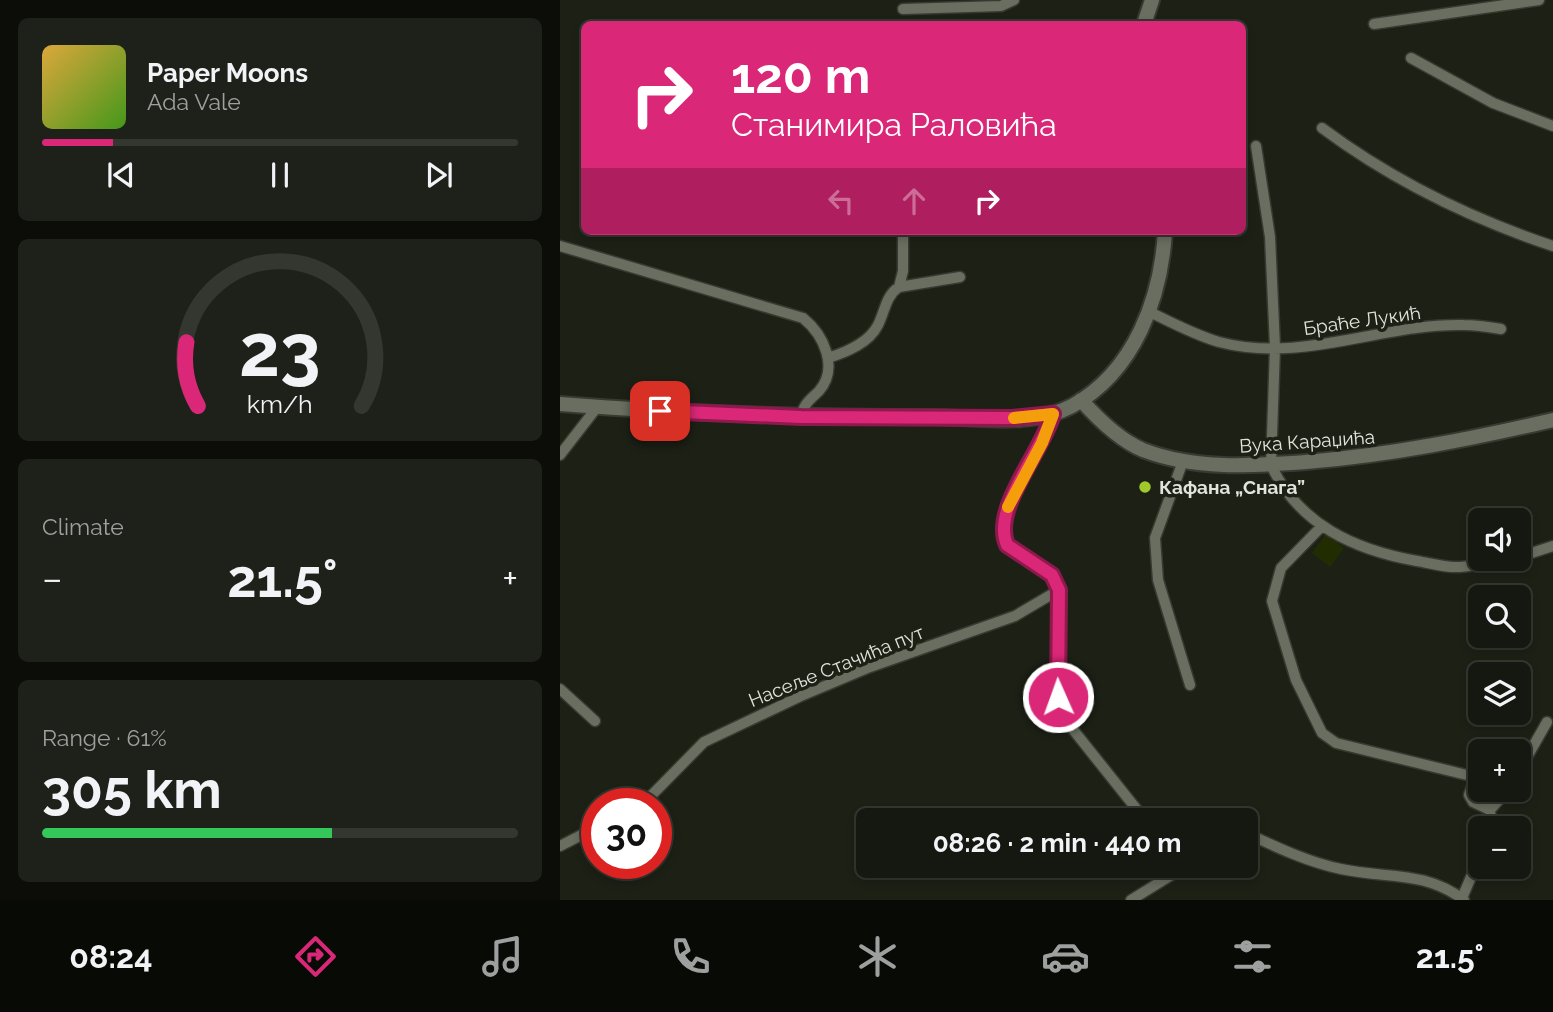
<!DOCTYPE html>
<meta charset="utf-8">
<style>
:root{--surface:#151810;--page:#1e2119;--text:#f1f3f6;--muted:#9da09f;--line:#343730;--accent:#db2777}
body{margin:0;font-family:Raleway,sans-serif;background:var(--page);color:var(--text);height:100vh;display:flex;flex-direction:column;font-size:26px;white-space:nowrap}
*{box-sizing:border-box;margin:0}
p{font-size:23px;color:var(--muted)}
.icon{flex:none;width:38px;height:38px;fill:none;stroke:currentColor;stroke-width:2;stroke-linecap:round;stroke-linejoin:round}
.map{position:relative;flex:1;overflow:hidden}
.side{display:flex;flex-direction:column;gap:18px;padding:18px;background:#0c0d09;width:560px}
.side>*{flex:none}
.top-card{position:absolute;left:21px;top:21px;width:665px;height:214px;border-radius:10px;box-shadow:0 4px 10px #0003,0 0 0 2px var(--line);background:#db2777;color:#fff;overflow:hidden}
.fabs{position:absolute;left:908px;top:508px;display:grid;gap:14px}
.fabs a{display:grid;place-items:center;width:63px;height:63px;border-radius:10px;background:var(--surface);box-shadow:0 4px 10px #0003,0 0 0 2px var(--line);font-size:35px}
.speed{position:absolute;left:21px;top:788px;display:flex;gap:14px;font-size:35px;font-weight:700;text-align:center}
.speed>*{display:grid;place-content:center;width:91px;height:91px;border-radius:50%;background:var(--surface);box-shadow:0 4px 10px #0003,0 0 0 2px var(--line);line-height:1}
.speed .limit{border:10px solid #d22;background:#fff;color:#111}
.pin{position:absolute;display:grid;place-items:center;width:60px;height:60px;color:#fff;margin:-30px;border-radius:14px;box-shadow:0 4px 10px #0006}
.me{position:absolute;width:77px;margin:-38px;rotate:358deg;stroke-linejoin:round;filter:drop-shadow(0 0 5px #0008)}
.turn{display:flex;align-items:center;gap:24px;height:147px;padding:0 35px;font-size:32px}
.turn .icon{width:91px;height:91px;stroke-width:2.5}
.turn b{display:block;font-size:49px;line-height:60px}
.lanes{display:flex;align-items:center;height:66px;padding:0 35px;background:#0003;justify-content:center;gap:35px;direction:ltr}
.lanes .off{opacity:.35}
.big{font-size:52px;font-weight:700;line-height:1.1}
.side .tile{flex:1;display:flex;flex-direction:column;justify-content:center;gap:10px;min-width:0;padding:0 24px;border-radius:10px;background:var(--page)}
.side .dial{align-items:center;gap:0}
.dial svg{height:182px;overflow:visible;fill:none;stroke:var(--line);stroke-width:7;stroke-linecap:round;text-anchor:middle}
.dial text{fill:var(--text);stroke:none}
.song{display:flex;align-items:center;gap:21px}
.cover{width:84px;height:84px;border-radius:10px;background:linear-gradient(135deg,hsl(40 70% 55%),hsl(100 70% 35%))}
.played{height:7px;border-radius:4px;background:linear-gradient(90deg,var(--accent) 15%,var(--line) 15%)}
.keys{display:flex;justify-content:space-around;direction:ltr}
.heat{display:flex;justify-content:space-between;align-items:center;font-size:38px;direction:ltr}
.charge{height:10px;border-radius:5px;background:linear-gradient(90deg,#34c759 61%,var(--line) 0)}
.trip{position:absolute;left:296px;top:808px;width:402px;height:70px;border-radius:10px;background:var(--surface);box-shadow:0 4px 10px #0003,0 0 0 2px var(--line);font-weight:700;line-height:70px;text-align:center}
.tabs{display:flex;height:112px;justify-content:space-around;align-items:center;background:#080a06;color:var(--muted)}
.tabs .icon{width:49px;height:49px}
.tabs .active{color:var(--accent)}
.tabs b{font-size:32px;color:var(--text)}
main{display:flex;flex:1;min-height:0}
.map>svg:first-child{display:block}
.green{fill:#212d00}
.lines{fill:none;stroke-linecap:round;stroke-linejoin:round}
.street-casing{stroke:#373a32;stroke-width:13}
.secondary-casing{stroke:#373a32;stroke-width:18}
.street{stroke:#696e60;stroke-width:10}
.secondary{stroke:#696e60;stroke-width:14}
.route-casing{stroke:#8e194d;stroke-width:18}
.route{stroke:#db2777;stroke-width:12}
.slow{stroke:#f59e0b;stroke-width:12}
.poi-dot{fill:#a0c92b;stroke:#1c2015;stroke-width:2.5}
.labels{text-anchor:middle;stroke-width:7;stroke-linejoin:round;paint-order:stroke}
.street-label{font-size:19px;fill:#e1e4dc;stroke:#1c2015}
.poi-label{font-size:19px;font-weight:bold;fill:#e1e4dc;stroke:#1c2015;text-anchor:start}
</style>
<main>
<section class="side">
<div class="tile">
<div class="song"><i class="cover"></i><div><b>Paper Moons</b><p>Ada Vale</p></div></div>
<div class="played"></div>
<div class="keys"><svg class="icon" aria-label="previous" viewBox="0 0 24 24"><path d="M18 5L8 12l10 7zM5 5v14"/></svg><svg class="icon" aria-label="pause" viewBox="0 0 24 24"><path d="M8 5v14M16 5v14"/></svg><svg class="icon" aria-label="next" viewBox="0 0 24 24"><path d="M6 5l10 7-10 7zM19 5v14"/></svg></div>
</div>
<div class="tile dial"><svg viewBox="0 0 100 80">
<path d="M14 69A42 42 0 1 1 86 69"/>
<path d="M14 69A42 42 0 0 1 9 41" stroke="#db2777"/>
<text x="50" y="56" font-size="32" font-weight="700">23</text>
<text x="50" y="72" font-size="11">km/h</text>
</svg></div>
<div class="tile"><p>Climate</p>
<div class="heat"><a>−</a><b class="big">21.5°</b><a>+</a></div>
</div>
<div class="tile"><p>Range · 61%</p><b class="big">305 km</b><div class="charge"></div></div>
</section>
<div class="map">
<svg width="993" height="900" viewBox="0 0 993 900">
<rect width="100%" height="100%" fill="#1c2015"/>
<path class="green" d="M766,534L784,548L770,567L752,553Z"/>
<g class="lines">
<defs>
<path id="street" d="M343,9L441,6L454,0
M814,24L979,0
M851,58L933,103L993,126
M762,128C832,180 909,218 993,246
M696,146L710,237L715,347L711,465C739,525 795,550 857,561C869,563 883,567 895,567C913,567 935,562 953,558
M0,246L243,318C264,335 279,368 259,391C251,399 243,404 241,417
M339,287L400,277
M590,312C612,323 635,335 659,342C742,364 822,323 904,325C916,325 929,327 941,329
M268,358C287,352 309,343 318,325C325,311 326,295 339,287L343,271V231
M493,414C485,444 427,522 448,546C465,566 490,563 499,590C498,637 489,684 511,727L586,821
M0,455L38,406
M623,461L595,538L598,580L630,685
M761,527L721,568L712,601L736,680L762,733L776,743L911,776L914,781L909,795L913,802L930,810L932,828
M959,557L993,546
M0,689L35,721
M959,771L987,722
M84,803L144,742L241,696L310,667L455,616L499,590
M930,810L949,789
M652,821L659,818L663,821
M686,833C716,847 748,862 781,869C827,879 864,870 904,900
M0,846L37,827
M902,898L920,856
M571,900L626,866"/>
<path id="secondary" d="M584,24L592,0
M521,400C538,419 559,440 583,450C635,470 691,466 746,462C831,455 911,439 993,420
M0,404C123,414 247,417 371,417C415,417 471,428 512,406C575,371 601,298 605,231"/>
</defs>
<use href="#street" class="street-casing"/>
<use href="#secondary" class="secondary-casing"/>
<use href="#street" class="street"/>
<use href="#secondary" class="secondary"/>
</g>
<g class="lines">
<defs>
<path id="route" d="M100,411L241,417L452,418L493,414C482,452 431,509 447,545L492,575L499,590L498,697"/>
</defs>
<use href="#route" class="route-casing"/>
<use href="#route" class="route"/>
<path class="slow" d="M448,507L482,443L493,414L454,418"/>
</g>
<circle class="poi-dot" cx="585" cy="487" r="7"/>
<g class="labels">
<g class="street-label">
<text transform="translate(802 320) rotate(-8)" y="7">Браће Лукић</text>
<text transform="translate(747 441) rotate(-4)" y="7">Вука Караџића</text>
<text transform="translate(276 666) rotate(-22)" y="7">Насеље Стачића пут</text>
</g>
<g class="poi-label">
<text x="599" y="494">Кафана „Снага”</text>
</g>
</g>
</svg>
<div class="fabs">
<a><svg class="icon" aria-label="sound" viewBox="0 0 24 24"><path d="M4 9h4l5-4v14l-5-4H4zM17 9q2 3 0 6"/></svg></a>
<a><svg class="icon" aria-label="search" viewBox="0 0 24 24"><circle cx="10" cy="10" r="6"/><path d="M15 15l6 6"/></svg></a>
<a><svg class="icon" aria-label="layers" viewBox="0 0 24 24"><path d="M12 4l9 5-9 5-9-5zM3 14l9 5 9-5"/></svg></a>
<a>+</a>
<a>−</a>
</div>
<div class="speed"><div class="limit">30</div></div>
<div class="pin" style="left:100px;top:411px;background:#d93025"><svg class="icon" aria-label="arrive" viewBox="0 0 24 24"><path d="M6 21V4h12l-3 4 3 4H6"/></svg></div>
<svg class="me" style="left:498px;top:697px" viewBox="-20 -20 40 40"><circle r="17" fill="#db2777" stroke="#fff" stroke-width="3"/><path d="M0-11L8 9 0 5-8 9z" fill="#fff"/></svg>
<div class="trip">08:26 · 2 min · 440 m</div>
<div class="top-card">
<div class="turn"><svg class="icon" aria-label="right" viewBox="0 0 24 24"><path d="M7 20v-9h11M14 6l5 5-5 5"/></svg><div><b>120 m</b>Станимира Раловића</div></div>
<div class="lanes"><svg class="icon off" aria-label="left" viewBox="0 0 24 24"><path d="M17 20v-9H6M10 6l-5 5 5 5"/></svg><svg class="icon off" aria-label="ahead" viewBox="0 0 24 24"><path d="M12 20V5M6 11l6-6 6 6"/></svg><svg class="icon" aria-label="right" viewBox="0 0 24 24"><path d="M7 20v-9h11M14 6l5 5-5 5"/></svg></div>
</div>
</div>
</main>
<nav class="tabs">
<b>08:24</b>
<svg class="icon active" aria-label="directions" viewBox="0 0 24 24"><path d="M12 3l9 9-9 9-9-9zM9 14v-3h6M13 9l2 2-2 2"/></svg>
<svg class="icon" aria-label="music" viewBox="0 0 24 24"><path d="M9 18V5l10-2v13"/><circle cx="6" cy="18" r="3"/><circle cx="16" cy="16" r="3"/></svg>
<svg class="icon" aria-label="phone" viewBox="0 0 24 24"><path d="M5 4h4l2 5-3 2q2 4 5 5l2-3 5 2v4C11 20 4 13 5 4z"/></svg>
<svg class="icon" aria-label="climate" viewBox="0 0 24 24"><path d="M12 3v18M4 7l16 10M4 17L20 7"/></svg>
<svg class="icon" aria-label="car" viewBox="0 0 24 24"><path d="M5 17H2v-5l4-1 3-4h7l3 4 3 1v5h-3M9 17h6M6 11h13"/><circle cx="7" cy="17" r="2"/><circle cx="17" cy="17" r="2"/></svg>
<svg class="icon" aria-label="filters" viewBox="0 0 24 24"><path d="M4 7h16M4 17h16"/><circle cx="9" cy="7" r="2"/><circle cx="15" cy="17" r="2"/></svg>
<b>21.5°</b>
</nav>
